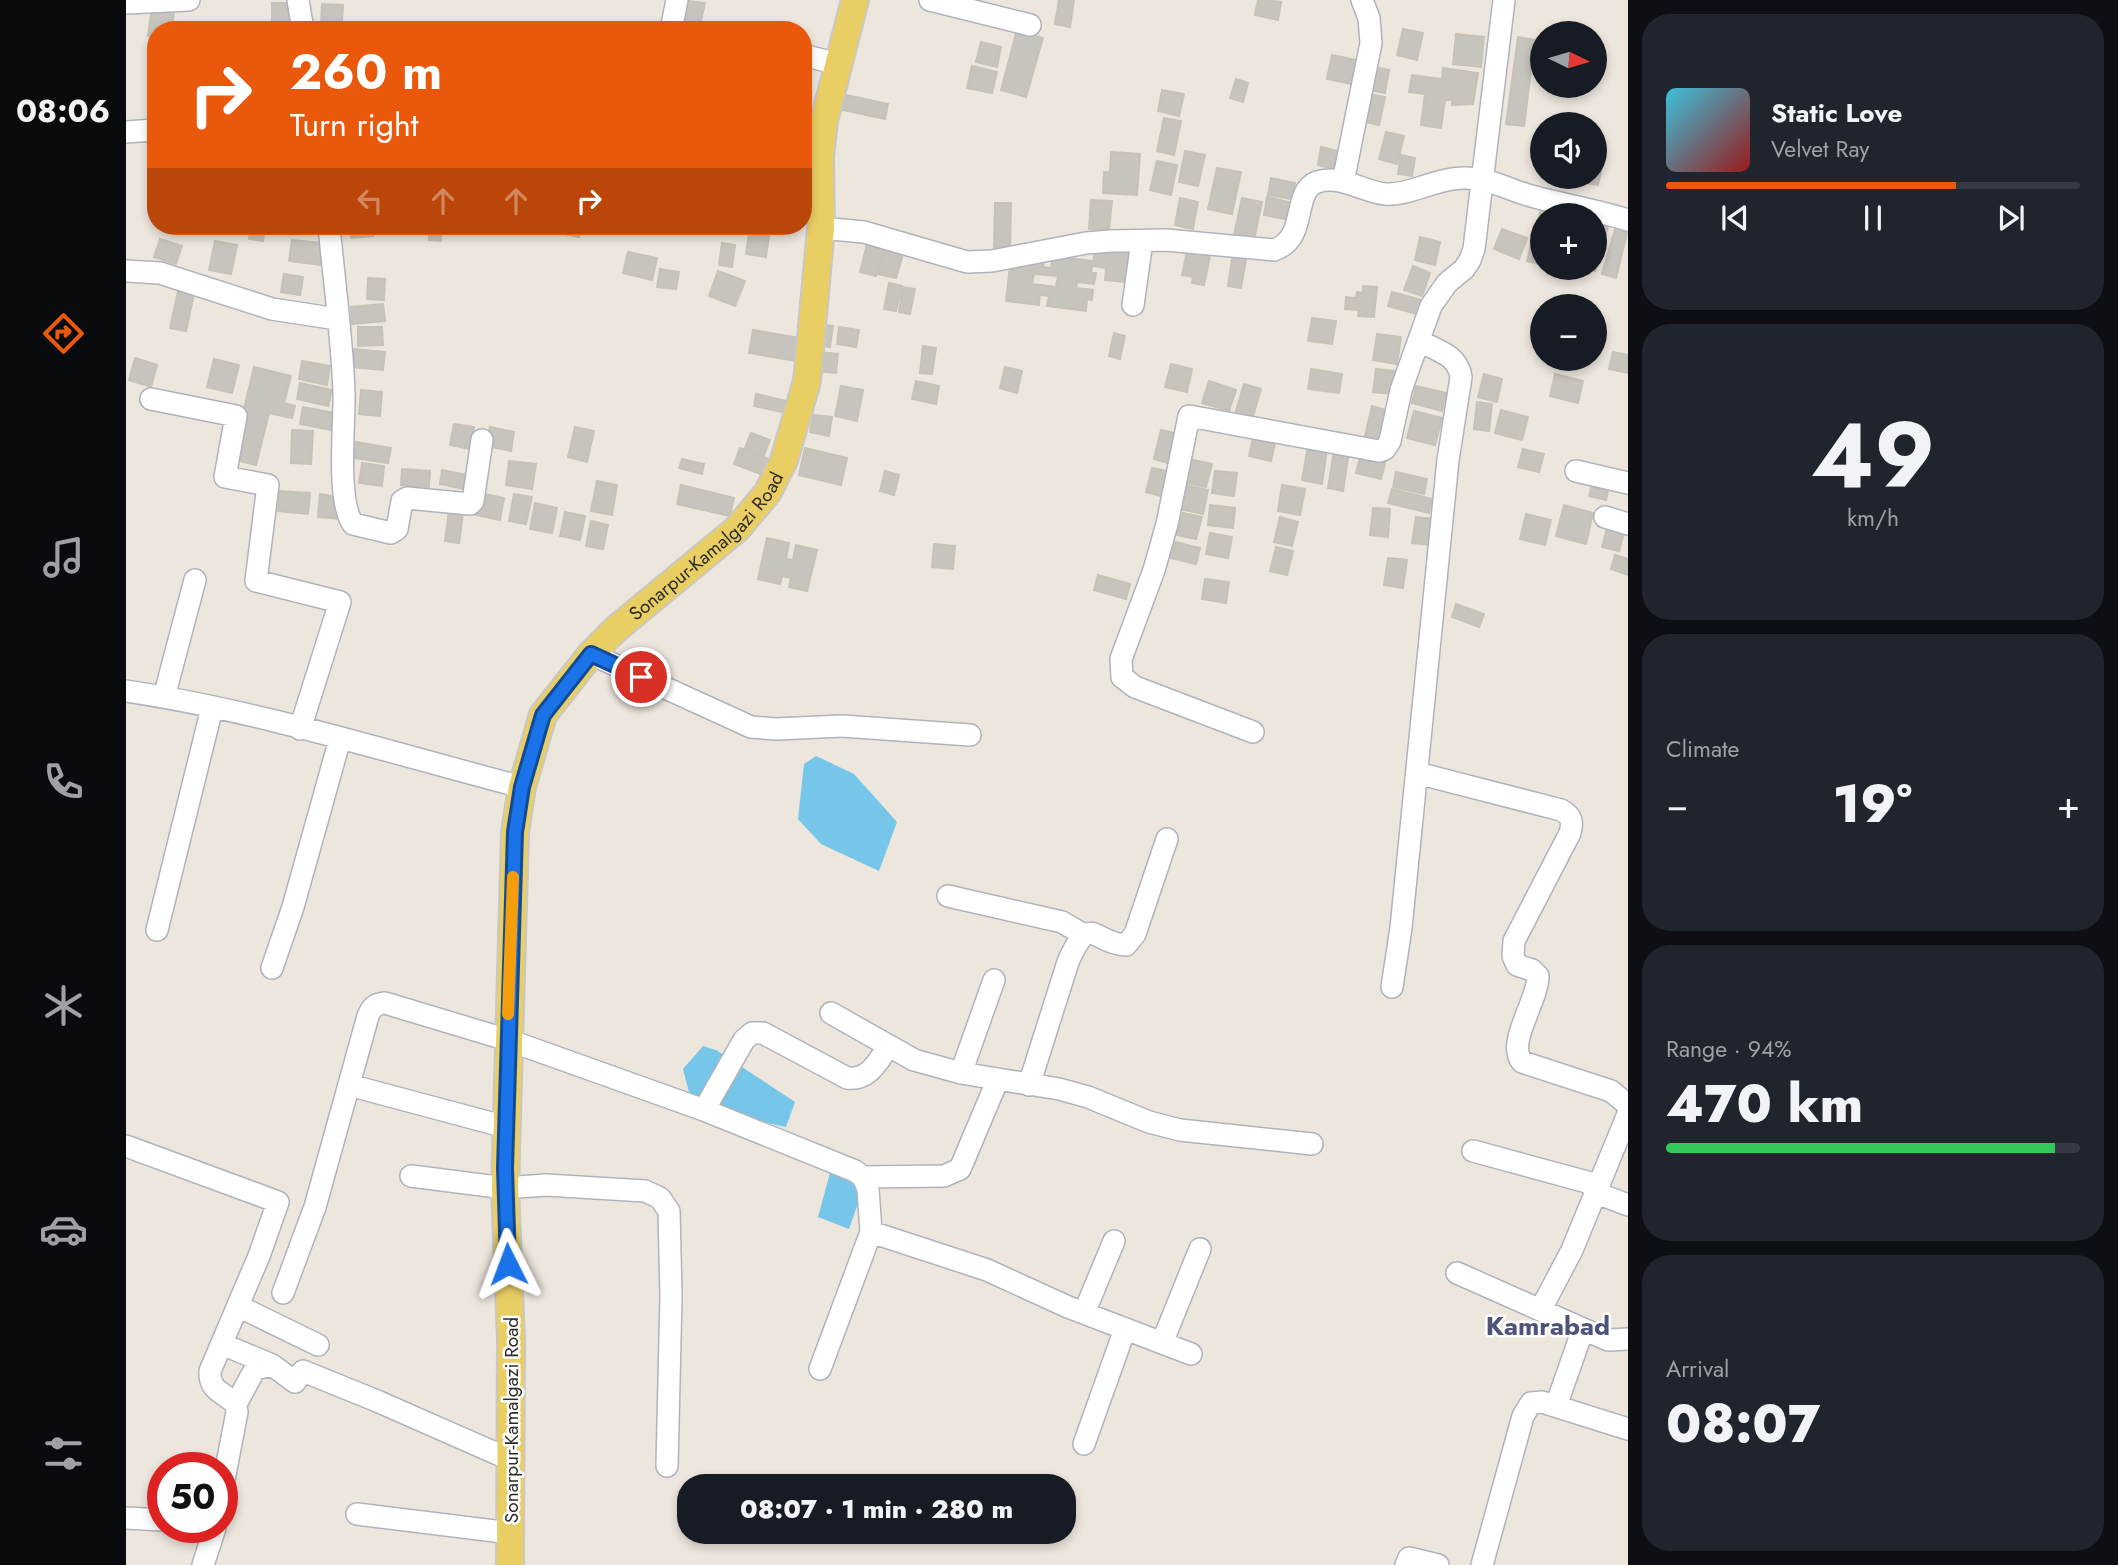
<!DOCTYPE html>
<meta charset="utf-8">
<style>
:root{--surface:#171b24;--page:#20242c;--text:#f1f3f6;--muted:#9ea1a6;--line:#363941;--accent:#ea580c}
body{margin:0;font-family:Jost,sans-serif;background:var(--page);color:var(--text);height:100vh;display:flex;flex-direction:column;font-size:26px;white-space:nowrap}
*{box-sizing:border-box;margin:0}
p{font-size:23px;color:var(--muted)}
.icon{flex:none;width:38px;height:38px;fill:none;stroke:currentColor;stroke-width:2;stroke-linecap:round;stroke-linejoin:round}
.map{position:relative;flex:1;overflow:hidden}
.drawer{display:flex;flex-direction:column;gap:14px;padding:14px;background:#0d0f14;width:490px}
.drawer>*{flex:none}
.hud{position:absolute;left:21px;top:21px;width:665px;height:214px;border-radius:28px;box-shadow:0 4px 10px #0003;background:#ea580c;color:#fff;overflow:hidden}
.needle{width:46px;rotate:95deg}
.buttons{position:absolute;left:1404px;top:21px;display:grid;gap:14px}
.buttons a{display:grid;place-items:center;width:77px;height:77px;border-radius:50%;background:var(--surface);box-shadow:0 4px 10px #0003;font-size:35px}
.speed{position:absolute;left:21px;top:1452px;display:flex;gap:14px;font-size:35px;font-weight:700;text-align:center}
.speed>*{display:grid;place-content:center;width:91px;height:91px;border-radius:50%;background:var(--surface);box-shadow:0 4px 10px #0003;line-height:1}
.speed .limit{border:10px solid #d22;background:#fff;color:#111}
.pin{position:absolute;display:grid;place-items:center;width:60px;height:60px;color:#fff;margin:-30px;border:4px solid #fff;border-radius:50%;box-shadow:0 2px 7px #0007}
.me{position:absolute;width:77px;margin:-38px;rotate:357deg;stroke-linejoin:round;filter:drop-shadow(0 0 5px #0008)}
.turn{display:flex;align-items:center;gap:24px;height:147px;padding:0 28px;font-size:32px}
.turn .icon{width:91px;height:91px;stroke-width:2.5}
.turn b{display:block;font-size:49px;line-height:60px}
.lanes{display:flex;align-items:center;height:66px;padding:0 28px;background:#0003;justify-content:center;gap:35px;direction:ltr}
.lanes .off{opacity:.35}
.big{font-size:52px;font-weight:800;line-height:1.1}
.drawer .tile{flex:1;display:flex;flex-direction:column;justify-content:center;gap:10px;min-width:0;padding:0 24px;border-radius:28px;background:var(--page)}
.drawer .dial{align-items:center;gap:0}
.dial b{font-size:91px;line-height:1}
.song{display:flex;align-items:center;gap:21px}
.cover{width:84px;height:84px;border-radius:10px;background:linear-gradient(135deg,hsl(190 70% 55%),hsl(0 70% 35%))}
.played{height:7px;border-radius:4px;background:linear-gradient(90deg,var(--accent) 70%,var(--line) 70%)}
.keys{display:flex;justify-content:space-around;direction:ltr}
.heat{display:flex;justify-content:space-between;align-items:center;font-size:38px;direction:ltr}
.charge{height:10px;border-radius:5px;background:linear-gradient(90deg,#34c759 94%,var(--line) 0)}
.trip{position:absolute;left:551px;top:1474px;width:399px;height:70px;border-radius:28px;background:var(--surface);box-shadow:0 4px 10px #0003;font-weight:800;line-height:70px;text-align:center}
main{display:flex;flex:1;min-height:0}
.tab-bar{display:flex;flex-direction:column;width:126px;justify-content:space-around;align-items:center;background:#090b0e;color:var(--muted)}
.tab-bar .icon{width:49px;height:49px}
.tab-bar .active{color:var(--accent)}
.tab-bar b{font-size:32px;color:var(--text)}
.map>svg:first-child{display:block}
.water{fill:#75c6e8}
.building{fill:#c7c3bd;stroke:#c7c2b7;stroke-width:2;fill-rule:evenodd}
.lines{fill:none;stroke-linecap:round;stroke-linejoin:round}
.minor-casing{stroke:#b0b3bd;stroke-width:24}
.major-casing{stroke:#c8c8c8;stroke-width:30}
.minor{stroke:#fff;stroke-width:21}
.major{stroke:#e9ce64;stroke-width:26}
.route-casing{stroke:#114b97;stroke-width:18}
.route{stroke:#1a73e8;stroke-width:12}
.slow{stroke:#f59e0b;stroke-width:12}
.labels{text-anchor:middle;stroke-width:5;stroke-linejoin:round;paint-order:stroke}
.street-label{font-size:19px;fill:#2a2a2a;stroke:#fff}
.district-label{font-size:26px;font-weight:bold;fill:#4d5379;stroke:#fff}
</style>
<main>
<nav class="tab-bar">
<b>08:06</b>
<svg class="icon active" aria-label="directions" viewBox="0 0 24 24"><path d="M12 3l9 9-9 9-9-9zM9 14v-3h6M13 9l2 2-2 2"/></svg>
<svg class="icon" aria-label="music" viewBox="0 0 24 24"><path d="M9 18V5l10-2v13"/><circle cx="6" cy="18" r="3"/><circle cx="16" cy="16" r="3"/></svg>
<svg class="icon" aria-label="phone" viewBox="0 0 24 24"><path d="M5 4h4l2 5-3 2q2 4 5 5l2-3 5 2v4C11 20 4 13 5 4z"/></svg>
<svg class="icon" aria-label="climate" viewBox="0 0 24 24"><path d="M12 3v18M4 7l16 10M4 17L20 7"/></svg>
<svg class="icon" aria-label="car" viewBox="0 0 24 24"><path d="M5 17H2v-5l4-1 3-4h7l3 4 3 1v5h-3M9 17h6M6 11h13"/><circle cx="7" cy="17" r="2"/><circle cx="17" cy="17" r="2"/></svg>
<svg class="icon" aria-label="filters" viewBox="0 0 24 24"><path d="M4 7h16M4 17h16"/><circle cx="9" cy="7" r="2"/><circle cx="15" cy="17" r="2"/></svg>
</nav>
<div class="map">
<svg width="1502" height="1565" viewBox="0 0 1502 1565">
<rect width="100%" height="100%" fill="#ece6dd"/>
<path class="water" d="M690,756L728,774L771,822L753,871L695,844L672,819L678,764Z
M577,1046L590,1050L669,1102L660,1127L632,1121L564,1096L557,1069Z
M704,1173L728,1178L736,1192L723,1229L692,1217Z"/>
<path class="building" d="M554,0L579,3L573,30H548Z
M933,0H948L944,27L929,24Z
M1132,0L1155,2L1152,20L1129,15Z
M146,3H169L168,30H146Z
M196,4L217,5L216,24L195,23Z
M26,7L48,10L46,30H30V37L22,36Z
M1277,29L1297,33L1291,60L1271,55Z
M891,30L917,38L900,97L875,90Z
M1330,34L1358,37L1355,67L1327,64Z
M1392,37L1409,40L1398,126L1380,124Z
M855,42L875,47L871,67L850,62Z
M1206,55L1235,61L1230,85L1201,79Z
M846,66L871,72L866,93L841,88Z
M1248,67L1263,70L1259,93L1244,90Z
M1317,68L1352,73L1347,104L1326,105V100H1319L1315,128L1295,125L1299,94L1283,92L1286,75L1316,79Z
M1110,79L1122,83L1117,102L1104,98Z
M1036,90L1058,94L1053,116L1032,111Z
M1242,94L1259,97L1253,125L1236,121Z
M720,95L762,104L759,119L717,110Z
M1038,118L1055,121L1048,155L1031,151Z
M1260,132L1278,136L1271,164L1253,159Z
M1195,147L1216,152L1212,170L1192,165Z
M1059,151L1079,155L1072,186L1053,182Z
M985,152L1014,154L1011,195L977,193L978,172H984Z
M1468,152L1479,154L1472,185L1444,180V177H1468Z
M1275,155L1289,158L1286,176L1272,174Z
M1031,161L1051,165L1045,195L1024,190Z
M1091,168L1115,172L1106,214L1082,209Z
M1145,178L1169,183L1166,199L1142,195Z
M1141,197L1163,202L1159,219L1138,215Z
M1054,198L1072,202L1067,229L1049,225Z
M1116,198L1136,202L1128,240L1108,235Z
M965,200L986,201L983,230L963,229Z
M869,203H885L884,252H868Z
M1416,206L1441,213L1440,215H1416V229L1410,227Z
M1468,222L1482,226L1469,271L1458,268H1468Z
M125,226H139L137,241L123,239Z
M224,226H247V236L225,238Z
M303,226H315V241L303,240Z
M435,226H456L453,237L434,233Z
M1490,226L1502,229L1490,278L1476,274Z
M1376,229L1401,238L1393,259L1368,249Z
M623,233L643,236L640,257L620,254Z
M1294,237L1314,242L1309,265L1289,260Z
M34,239L56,246L50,264L28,257Z
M166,240L196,243L194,265L163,261Z
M742,240L759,244L750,276L734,272Z
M89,241L111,245L105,274L83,270Z
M1406,241L1416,244V265L1401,261Z
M596,243L609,245L606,267L593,265Z
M759,245L778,251L770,278L752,274Z
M969,247L1003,252L999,282L979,280L980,268L967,266Z
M1062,247L1085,251L1078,285L1066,283L1067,277L1056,275Z
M1107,251L1121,253L1115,288L1102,286Z
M502,252L531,258L526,280L497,273Z
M919,255L917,267L925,268L927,256L967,261L965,273H970L968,284L951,282L950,288L967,290L966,300L961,299L960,311L921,306L923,296L914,295L913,305L880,301L884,266ZM908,274L932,276L930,287L906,284Z
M1287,266L1304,273L1296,296L1278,290Z
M534,269L553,272L550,289L531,287Z
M592,271L619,281L609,306L583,296Z
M158,274L177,277L174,295L155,292Z
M242,278L259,279L258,300L241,299Z
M763,283L776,286L770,311L758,309Z
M1237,286L1251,287L1248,317L1232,316L1233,310L1219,309L1220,297L1230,298L1231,292L1237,293Z
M777,287L789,289L784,314L773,312Z
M52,291L68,294L60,331L44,328Z
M1266,292L1295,300L1291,314L1262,306Z
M257,304L259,321L226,324L225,307Z
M1186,318L1210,321L1206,344L1182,341Z
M695,324L707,326L704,347L692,345Z
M232,327H256L257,345L232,346Z
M713,327L733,330L730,347L711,344Z
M627,330L674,338L671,361L623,353Z
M988,333L999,336L994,359L983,356Z
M1251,334L1275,337L1271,364L1247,360Z
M797,346L810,348L806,374L794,373Z
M227,349L259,352L257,370L225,367Z
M693,352L712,354L710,373L690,371Z
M1487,352L1502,355V373L1483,369Z
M9,358L31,365L25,387L3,380Z
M88,359L113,365L106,393L81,387Z
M176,361L204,366L201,385L173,379Z
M1045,364L1066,369L1061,392L1039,387Z
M128,367L165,376L158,403L169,406L166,418L143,413L130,465L106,459Z
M879,367L896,371L891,393L874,388Z
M1185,369L1216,374L1213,393L1182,389Z
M1250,369L1269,371L1266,394L1247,392Z
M1358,374L1376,379L1371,402L1352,397Z
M1429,374L1457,381L1452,403L1424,396Z
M790,381L813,386L810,404L786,399Z
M1083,381L1110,390L1103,411L1076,403Z
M174,383L206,390L202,406L171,399Z
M1118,384L1135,389L1127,416L1110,411Z
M715,386L737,390L731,421L709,416Z
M1290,386L1320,393L1316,411L1286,403Z
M235,390L256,392L254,416L233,414Z
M630,394L660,401L657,412L628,406Z
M1351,402L1366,404L1363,431L1348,429Z
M1246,406L1264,411L1256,444L1238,440Z
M177,407L209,413L205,430L174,424Z
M1375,410L1402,417L1396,440L1369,433Z
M1288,411L1316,418L1309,445L1281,438Z
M687,415L706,417L703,436L684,432Z
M328,424L348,427L344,449L324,445Z
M364,427L388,432L385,451L360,446Z
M449,427L468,431L461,462L442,457Z
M166,430L187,431L185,464L165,463Z
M1035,430L1053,434L1046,464L1028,459Z
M1129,430L1151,436L1145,461L1123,456Z
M625,433L644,440L638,455L619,448Z
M230,442L265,448L262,463L228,458Z
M1182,446L1201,449L1196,484L1176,480Z
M614,448L643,459L637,475L608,464Z
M679,448L721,458L715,485L673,475Z
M1397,449L1418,454L1413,472L1392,467Z
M1208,451L1223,453L1217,491L1202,488Z
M1235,453L1260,459L1255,479L1230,473Z
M556,459L578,464L576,474L553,468Z
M1063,459L1086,464L1080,487L1057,482Z
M383,461L410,464L406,489L380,485Z
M236,463L258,466L256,486L233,483Z
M1026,468L1046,472L1039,497L1020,492Z
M276,469L304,471L303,487L275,485Z
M316,470L341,475L338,489L314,484Z
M759,471L773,475L768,495L754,491Z
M1089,471L1111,473L1108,496L1086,493Z
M1270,472L1301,479L1298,494L1267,487Z
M471,481L491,485L486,515L465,511Z
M1467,483L1483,487L1480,500L1463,496Z
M555,485L608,498L604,516L551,504Z
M1060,485L1082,490L1077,514L1054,509Z
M1156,485L1179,489L1174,515L1152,511Z
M1266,489L1306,499L1303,513L1262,503Z
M153,491L184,493L182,514L152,511Z
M354,493L378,498L374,520L350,515Z
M194,494L212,497L215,519L192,517Z
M388,494L406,497L400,524L383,521Z
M409,503L431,508L426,533L404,529Z
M1084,505L1109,508L1107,528L1082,525Z
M1438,505L1467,513L1460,544L1430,536Z
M1247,508L1264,509L1262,537L1244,535Z
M323,511L337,513L333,543L319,541Z
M439,512L459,516L454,540L434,536Z
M1057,513L1076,517L1070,539L1051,535Z
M1400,514L1425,520L1419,545L1394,539Z
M1154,517L1172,522L1166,546L1148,542Z
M1290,517L1308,519L1305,545L1286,543Z
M465,521L482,525L477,549L460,546Z
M1482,525L1499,529L1493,551L1476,547Z
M1084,533L1106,537L1102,558L1080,554Z
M641,538L663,543L660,559L667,560L670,545L691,550L681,591L663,587L665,578L656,576L654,584L632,579Z
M1049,542L1074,548L1070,564L1045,558Z
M808,544L829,546L827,569L806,567Z
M1150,547L1167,551L1161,575L1144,571Z
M1489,555L1502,559V575L1485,569Z
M1262,558L1281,560L1277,588L1258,585Z
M972,575L1004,584L1000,599L968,590Z
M1079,579L1103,582L1100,603L1076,599Z
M1330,604L1358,614L1353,627L1326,617Z"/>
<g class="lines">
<defs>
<path id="minor" d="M172,0L177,30
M804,0L904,25
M0,3L63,0
M545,30L551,0
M677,55L712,64
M0,132L27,130
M1217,182L1245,43L1243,18L1236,0
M203,226C208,281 216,336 218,392C219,423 210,500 227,524L265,533L271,529L276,501L281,498L344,504L347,501L356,440
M695,228L738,232L841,262L866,261L960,243L985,241L1040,240L1148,250C1183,238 1165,192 1191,182C1215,174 1237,192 1259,194C1282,196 1311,178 1337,178C1363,177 1384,191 1409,197C1440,205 1471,210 1502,220
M0,271L34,273L146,309L211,319
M1007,305L1016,241
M25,399L110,416L99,477L142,485L130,581L214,602L174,729
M1450,471L1502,483
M1479,517L1502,524
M465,654L625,727L650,729L716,726L844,735
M0,691C134,711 265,753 396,787
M38,697L69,580
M1127,732L1009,687L996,677L995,659L1028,570L1041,524L1063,416L1253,451L1259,449L1264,441L1275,390L1305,306L1321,283L1338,269L1344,260L1348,249L1378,0
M1291,773L1435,810C1446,816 1447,822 1444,833L1388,941L1387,956L1391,965L1406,970L1412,976C1412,1001 1380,1043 1396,1062L1485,1091L1502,1105
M822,896L936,922L958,935
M31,930L86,708
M146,968L167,907L214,739
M1266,987L1275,928L1322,460L1335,377C1332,355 1312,351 1293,341
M705,1013L788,1060L835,1073L933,1089L962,1097L1023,1122L1054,1130L1186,1144
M835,1073L868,980
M223,1085L380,1127
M903,1085L942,962C965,910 967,944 1000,945L1009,934L1041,839
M578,1110L618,1040L626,1033H637L721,1078C743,1081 751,1062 763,1046
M0,1146L152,1202L133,1256L84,1371C83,1391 97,1392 110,1404L111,1412L96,1490
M1347,1151L1472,1185
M285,1176L379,1188L420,1185L519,1191L534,1198L543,1211L545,1296L541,1466
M737,1177L818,1176L834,1169L872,1079
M1468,1192L1502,1205
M745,1232L861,1270L942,1307L1065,1354
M1331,1273L1482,1340L1502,1339
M157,1293L189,1207L242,1016C246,1007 249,1004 259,1003L382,1040L578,1110L729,1171L737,1177L742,1189L745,1232L694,1369
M112,1306L192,1345
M1415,1309L1446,1250L1502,1114
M958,1313L988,1241
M1036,1343L1074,1249
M96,1344L146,1365
M110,1404L129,1369L146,1365L169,1382L177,1371L251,1401L385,1460
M1430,1406L1457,1329
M958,1444L999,1329
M231,1514L385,1533
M0,1518L37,1520
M77,1565L89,1528
M1280,1565L1283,1558L1312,1565
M1356,1565L1397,1416L1405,1403L1416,1402L1502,1429"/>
<g id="major">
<path id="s1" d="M384,1565L385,1340L379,1188L389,832L396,787L417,715L465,654L490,629L612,528L642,492L658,460L681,381L695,228L694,156L698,121L729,0"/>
</g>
</defs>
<use href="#minor" class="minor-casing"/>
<use href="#major" class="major-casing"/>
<use href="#minor" class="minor"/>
<use href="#major" class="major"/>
</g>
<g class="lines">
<defs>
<path id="route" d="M382,1264L379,1168L389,832L396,787L417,715L465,654L515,677"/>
</defs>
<use href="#route" class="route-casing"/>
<use href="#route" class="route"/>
<path class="slow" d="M382,1014L387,877"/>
</g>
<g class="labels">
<g class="street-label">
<text dy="7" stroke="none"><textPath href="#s1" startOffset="1090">Sonarpur-Kamalgazi Road</textPath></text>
<text transform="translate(385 1420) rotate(-90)" y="7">Sonarpur-Kamalgazi Road</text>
</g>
<g class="district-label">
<text x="1422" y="1335">Kamrabad</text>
</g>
</g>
</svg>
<div class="buttons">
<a><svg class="needle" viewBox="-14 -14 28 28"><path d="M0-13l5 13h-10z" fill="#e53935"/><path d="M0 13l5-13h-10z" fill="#9ea1a6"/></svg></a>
<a><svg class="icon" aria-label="sound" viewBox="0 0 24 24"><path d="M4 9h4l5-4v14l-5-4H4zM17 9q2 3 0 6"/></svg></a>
<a>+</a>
<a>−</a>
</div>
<div class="speed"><div class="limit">50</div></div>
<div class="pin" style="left:515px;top:677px;background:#d93025"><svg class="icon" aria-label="arrive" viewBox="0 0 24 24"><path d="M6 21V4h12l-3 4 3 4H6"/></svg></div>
<svg class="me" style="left:382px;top:1264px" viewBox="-20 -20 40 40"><path d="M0-17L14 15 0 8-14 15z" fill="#1a73e8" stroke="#fff" stroke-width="4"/></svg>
<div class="trip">08:07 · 1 min · 280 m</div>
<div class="hud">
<div class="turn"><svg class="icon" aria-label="right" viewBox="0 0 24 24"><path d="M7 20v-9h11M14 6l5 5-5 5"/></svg><div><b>260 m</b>Turn right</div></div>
<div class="lanes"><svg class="icon off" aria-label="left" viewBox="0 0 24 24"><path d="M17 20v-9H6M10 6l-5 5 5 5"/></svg><svg class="icon off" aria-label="ahead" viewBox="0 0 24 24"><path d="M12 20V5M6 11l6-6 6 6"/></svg><svg class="icon off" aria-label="ahead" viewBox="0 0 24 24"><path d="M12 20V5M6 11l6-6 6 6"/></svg><svg class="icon" aria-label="right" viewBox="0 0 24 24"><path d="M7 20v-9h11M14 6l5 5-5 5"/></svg></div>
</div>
</div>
<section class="drawer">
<div class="tile">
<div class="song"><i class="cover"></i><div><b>Static Love</b><p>Velvet Ray</p></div></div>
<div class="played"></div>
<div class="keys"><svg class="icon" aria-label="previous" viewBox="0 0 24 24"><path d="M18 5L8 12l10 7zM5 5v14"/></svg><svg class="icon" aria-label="pause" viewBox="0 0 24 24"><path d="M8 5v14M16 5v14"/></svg><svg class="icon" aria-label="next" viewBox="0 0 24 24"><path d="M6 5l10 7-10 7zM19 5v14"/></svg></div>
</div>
<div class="tile dial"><b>49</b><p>km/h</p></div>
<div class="tile"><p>Climate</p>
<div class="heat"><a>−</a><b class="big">19°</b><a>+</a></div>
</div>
<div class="tile"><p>Range · 94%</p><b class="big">470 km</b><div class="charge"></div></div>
<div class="tile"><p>Arrival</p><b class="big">08:07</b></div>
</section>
</main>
